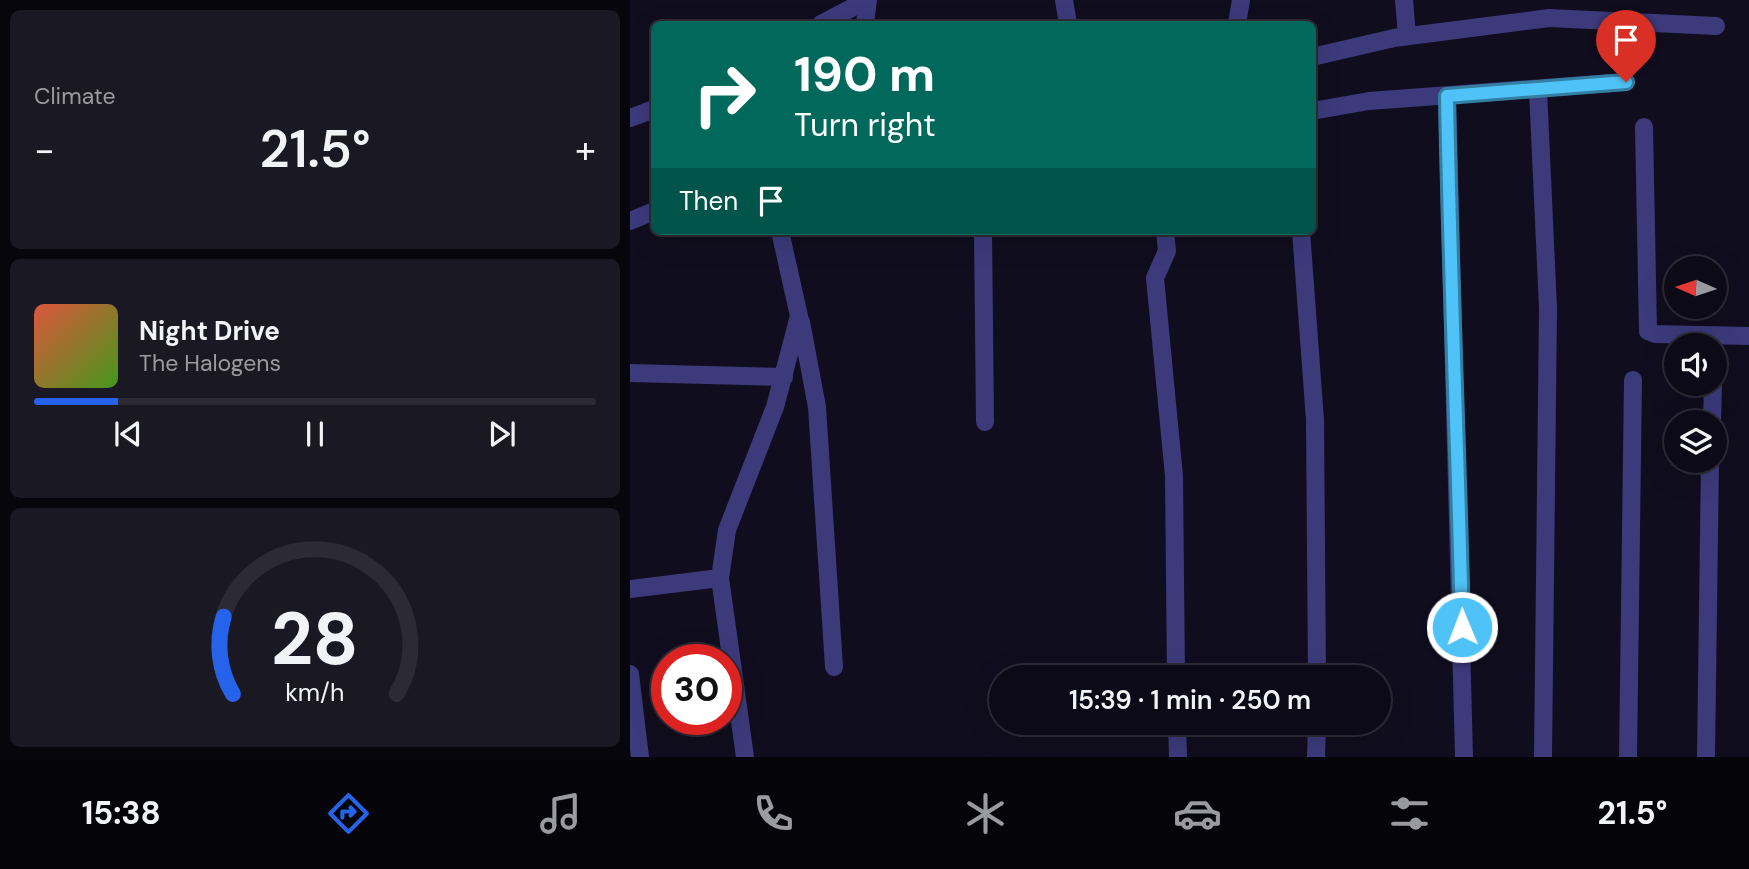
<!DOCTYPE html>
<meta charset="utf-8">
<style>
:root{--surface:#0c0a16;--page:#1a1823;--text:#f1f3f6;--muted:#9a9aa1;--line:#2c2b35;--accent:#2563eb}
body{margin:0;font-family:"DM Sans",sans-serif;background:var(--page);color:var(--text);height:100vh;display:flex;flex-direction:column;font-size:26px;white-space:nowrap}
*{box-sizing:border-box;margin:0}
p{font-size:23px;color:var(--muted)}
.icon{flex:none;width:38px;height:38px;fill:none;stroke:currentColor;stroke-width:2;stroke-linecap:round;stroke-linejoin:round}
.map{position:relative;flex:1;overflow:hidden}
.drawer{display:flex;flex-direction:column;gap:10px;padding:10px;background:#07060c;width:630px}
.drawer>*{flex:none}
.top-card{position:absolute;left:21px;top:21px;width:665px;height:214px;border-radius:10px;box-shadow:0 7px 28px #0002,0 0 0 2px var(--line);background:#00695c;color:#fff;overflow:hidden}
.needle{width:46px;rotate:273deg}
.buttons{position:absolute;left:1034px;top:256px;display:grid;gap:14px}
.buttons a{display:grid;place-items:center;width:63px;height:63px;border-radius:50%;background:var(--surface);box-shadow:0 7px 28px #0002,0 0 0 2px var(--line);font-size:35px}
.speed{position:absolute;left:21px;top:644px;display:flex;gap:14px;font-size:35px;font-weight:700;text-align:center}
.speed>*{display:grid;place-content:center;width:91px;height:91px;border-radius:50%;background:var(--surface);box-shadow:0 7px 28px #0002,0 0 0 2px var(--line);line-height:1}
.speed .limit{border:10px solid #d22;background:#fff;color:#111}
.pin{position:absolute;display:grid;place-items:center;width:60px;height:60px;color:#fff;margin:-72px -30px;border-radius:50% 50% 50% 0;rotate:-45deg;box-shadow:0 0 7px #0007}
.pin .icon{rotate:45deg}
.me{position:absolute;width:77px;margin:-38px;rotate:359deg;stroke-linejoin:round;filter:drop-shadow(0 0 5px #0008)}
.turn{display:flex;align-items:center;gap:24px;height:147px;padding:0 28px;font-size:32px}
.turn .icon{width:91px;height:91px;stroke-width:2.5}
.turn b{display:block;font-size:49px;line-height:60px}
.then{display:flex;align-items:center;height:66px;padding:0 28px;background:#0003;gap:14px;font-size:26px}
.big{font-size:52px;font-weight:600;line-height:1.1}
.drawer .card{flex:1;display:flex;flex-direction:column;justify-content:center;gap:10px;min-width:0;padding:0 24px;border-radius:10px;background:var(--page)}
.drawer .dial{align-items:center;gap:0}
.dial svg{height:182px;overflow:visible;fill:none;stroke:var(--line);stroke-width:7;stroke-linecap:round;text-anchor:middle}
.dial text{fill:var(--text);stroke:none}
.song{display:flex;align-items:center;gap:21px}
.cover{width:84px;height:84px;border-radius:10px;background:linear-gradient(135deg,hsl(10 70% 55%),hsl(100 70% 35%))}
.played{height:7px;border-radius:4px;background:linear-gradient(90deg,var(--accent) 15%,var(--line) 15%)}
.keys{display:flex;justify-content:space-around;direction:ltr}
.heat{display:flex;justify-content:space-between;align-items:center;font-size:38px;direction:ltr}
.trip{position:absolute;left:359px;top:665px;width:402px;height:70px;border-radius:35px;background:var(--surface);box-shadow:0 7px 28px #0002,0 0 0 2px var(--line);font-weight:600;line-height:70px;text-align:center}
.dock{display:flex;height:112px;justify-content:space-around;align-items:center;background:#050409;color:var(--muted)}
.dock .icon{width:49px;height:49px}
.dock .current{color:var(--accent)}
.dock b{font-size:32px;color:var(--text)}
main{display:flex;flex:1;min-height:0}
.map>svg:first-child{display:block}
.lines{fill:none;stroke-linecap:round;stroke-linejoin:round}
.minor{stroke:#3c3a7b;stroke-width:18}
.route-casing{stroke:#337fa1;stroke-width:18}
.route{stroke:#4fc3f7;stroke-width:12}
</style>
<main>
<section class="drawer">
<div class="card"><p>Climate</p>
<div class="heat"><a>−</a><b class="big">21.5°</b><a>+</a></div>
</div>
<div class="card">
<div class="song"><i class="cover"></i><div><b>Night Drive</b><p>The Halogens</p></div></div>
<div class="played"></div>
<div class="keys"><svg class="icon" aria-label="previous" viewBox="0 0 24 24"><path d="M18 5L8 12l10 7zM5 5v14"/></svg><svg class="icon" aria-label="pause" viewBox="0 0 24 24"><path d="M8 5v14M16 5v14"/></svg><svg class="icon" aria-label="next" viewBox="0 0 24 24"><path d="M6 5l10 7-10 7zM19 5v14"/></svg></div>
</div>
<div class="card dial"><svg viewBox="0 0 100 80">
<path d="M14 69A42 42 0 1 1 86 69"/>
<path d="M14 69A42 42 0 0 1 10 35" stroke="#2563eb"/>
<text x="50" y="56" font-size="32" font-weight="700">28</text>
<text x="50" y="72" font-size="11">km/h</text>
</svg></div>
</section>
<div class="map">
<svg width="1119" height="757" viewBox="0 0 1119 757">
<rect width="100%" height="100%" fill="#100d1e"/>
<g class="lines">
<path class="minor" d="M434,0L438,24
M774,0L777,36
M191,24L237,0
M235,24L238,0
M607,24L611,0
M682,57L764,38L919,18L1086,26
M908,90L918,308L913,757
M817,96L834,757
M682,111L739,101L996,82
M0,118L24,109
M1014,127L1018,331L1025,334L1119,336
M0,221L22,212
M353,231L355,422
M535,231L537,251L525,278L544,476L546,677
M671,231L685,420L687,677
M171,322L187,407L204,667
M0,373L154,377
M1082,422L1083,383
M0,589L90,578
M0,674L10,757
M547,723L548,757
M115,757L90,578L97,530L145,407L169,316L150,231
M686,757L687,723
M998,757L1003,380
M1076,757L1080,460"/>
</g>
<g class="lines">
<defs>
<path id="route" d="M832,627C828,450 820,273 817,96L996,82"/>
</defs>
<use href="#route" class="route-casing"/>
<use href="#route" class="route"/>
</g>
</svg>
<div class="buttons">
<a><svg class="needle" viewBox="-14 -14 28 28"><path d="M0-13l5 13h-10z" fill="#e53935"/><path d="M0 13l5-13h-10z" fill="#9a9aa1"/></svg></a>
<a><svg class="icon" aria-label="sound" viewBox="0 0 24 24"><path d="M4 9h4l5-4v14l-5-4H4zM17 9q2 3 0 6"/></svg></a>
<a><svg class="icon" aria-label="layers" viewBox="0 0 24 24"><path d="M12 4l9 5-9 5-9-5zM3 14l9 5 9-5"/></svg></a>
</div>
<div class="speed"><div class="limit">30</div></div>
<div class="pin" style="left:996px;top:82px;background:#d93025"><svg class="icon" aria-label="arrive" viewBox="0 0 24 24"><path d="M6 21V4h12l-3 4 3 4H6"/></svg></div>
<svg class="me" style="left:832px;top:627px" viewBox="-20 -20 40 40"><circle r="17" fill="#4fc3f7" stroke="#fff" stroke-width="3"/><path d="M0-11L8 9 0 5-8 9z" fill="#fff"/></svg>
<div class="trip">15:39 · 1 min · 250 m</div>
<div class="top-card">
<div class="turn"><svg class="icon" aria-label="right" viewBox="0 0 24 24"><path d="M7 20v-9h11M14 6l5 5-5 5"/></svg><div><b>190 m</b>Turn right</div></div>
<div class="then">Then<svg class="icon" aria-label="arrive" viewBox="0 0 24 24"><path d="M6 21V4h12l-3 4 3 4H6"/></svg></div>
</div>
</div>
</main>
<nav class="dock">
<b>15:38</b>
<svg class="icon current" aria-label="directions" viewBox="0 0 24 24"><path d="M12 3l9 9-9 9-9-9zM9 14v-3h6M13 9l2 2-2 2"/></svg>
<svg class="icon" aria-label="music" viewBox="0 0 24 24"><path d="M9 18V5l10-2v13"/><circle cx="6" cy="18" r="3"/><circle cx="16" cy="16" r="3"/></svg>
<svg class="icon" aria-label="phone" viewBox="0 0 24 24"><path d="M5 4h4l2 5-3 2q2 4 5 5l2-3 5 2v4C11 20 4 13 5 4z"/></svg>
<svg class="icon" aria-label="climate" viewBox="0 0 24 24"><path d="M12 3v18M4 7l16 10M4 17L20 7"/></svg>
<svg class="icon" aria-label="car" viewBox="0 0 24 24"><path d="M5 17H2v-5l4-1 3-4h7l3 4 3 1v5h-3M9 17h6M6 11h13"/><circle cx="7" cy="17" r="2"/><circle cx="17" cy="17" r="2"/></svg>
<svg class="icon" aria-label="filters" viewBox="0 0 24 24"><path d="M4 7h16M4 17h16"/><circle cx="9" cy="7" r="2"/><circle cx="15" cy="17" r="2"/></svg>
<b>21.5°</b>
</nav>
